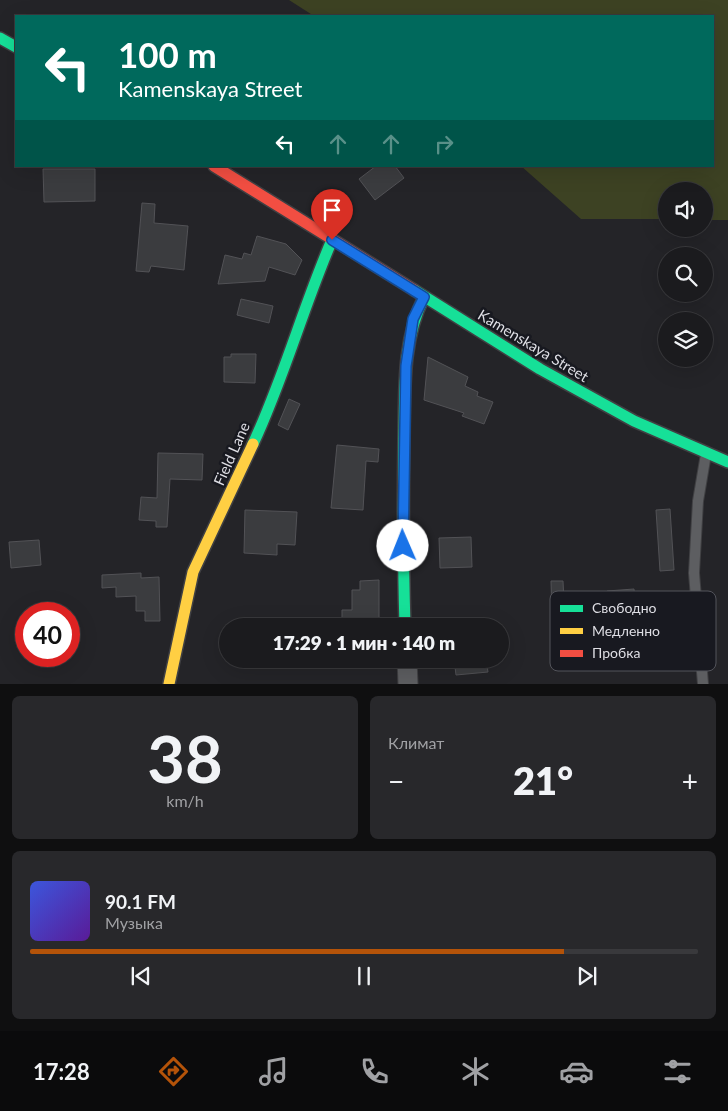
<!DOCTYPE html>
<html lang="ru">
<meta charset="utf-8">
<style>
:root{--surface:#1b1b1e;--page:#28282b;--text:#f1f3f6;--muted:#a0a1a4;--line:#39393c;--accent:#b45309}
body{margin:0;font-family:Lato,sans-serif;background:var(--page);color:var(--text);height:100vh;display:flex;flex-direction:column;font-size:19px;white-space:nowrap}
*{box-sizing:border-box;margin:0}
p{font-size:16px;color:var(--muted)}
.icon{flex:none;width:28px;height:28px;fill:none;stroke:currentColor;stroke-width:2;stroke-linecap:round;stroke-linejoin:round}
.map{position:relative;height:684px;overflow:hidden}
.panel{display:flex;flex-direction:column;gap:12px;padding:12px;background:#0f0f10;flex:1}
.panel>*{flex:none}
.guide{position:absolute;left:15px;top:15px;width:699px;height:152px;border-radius:0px;box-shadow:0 5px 20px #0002,0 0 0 1px var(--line);background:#00695c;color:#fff;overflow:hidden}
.fabs{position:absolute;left:658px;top:182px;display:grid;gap:10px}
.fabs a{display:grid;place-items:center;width:55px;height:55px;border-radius:50%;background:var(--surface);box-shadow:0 5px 20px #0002,0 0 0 1px var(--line);font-size:25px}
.speed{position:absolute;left:15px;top:602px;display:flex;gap:10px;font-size:25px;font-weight:700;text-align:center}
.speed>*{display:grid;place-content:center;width:65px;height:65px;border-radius:50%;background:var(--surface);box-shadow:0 5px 20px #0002,0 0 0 1px var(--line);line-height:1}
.speed .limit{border:8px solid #d22;background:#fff;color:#111}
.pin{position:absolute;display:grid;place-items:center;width:42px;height:42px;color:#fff;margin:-51px -21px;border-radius:50% 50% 50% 0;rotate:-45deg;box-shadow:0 0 5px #0007}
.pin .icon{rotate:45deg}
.me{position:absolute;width:55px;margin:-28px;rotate:359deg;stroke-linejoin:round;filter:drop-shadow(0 0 4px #0008)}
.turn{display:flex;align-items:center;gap:18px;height:105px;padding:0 20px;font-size:22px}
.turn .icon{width:65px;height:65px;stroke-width:2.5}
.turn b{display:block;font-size:35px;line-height:42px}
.lanes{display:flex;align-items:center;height:48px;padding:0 20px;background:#0003;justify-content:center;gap:25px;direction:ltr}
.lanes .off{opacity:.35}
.big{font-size:38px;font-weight:800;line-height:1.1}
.panel .tile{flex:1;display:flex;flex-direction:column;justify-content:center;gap:8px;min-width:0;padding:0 18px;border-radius:8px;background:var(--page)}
.panel .dial{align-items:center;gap:0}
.dial b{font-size:65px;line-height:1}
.song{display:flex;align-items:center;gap:15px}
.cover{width:60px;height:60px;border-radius:8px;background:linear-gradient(135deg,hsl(230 70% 55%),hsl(270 70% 35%))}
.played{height:5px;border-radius:2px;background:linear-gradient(90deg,var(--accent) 80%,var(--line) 80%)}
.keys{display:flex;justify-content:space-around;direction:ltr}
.heat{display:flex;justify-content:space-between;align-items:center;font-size:28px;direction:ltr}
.panel .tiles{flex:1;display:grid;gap:12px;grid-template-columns:1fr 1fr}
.tile:last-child{grid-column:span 2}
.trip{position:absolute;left:219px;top:618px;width:290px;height:50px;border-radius:25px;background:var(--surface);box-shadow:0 5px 20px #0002,0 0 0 1px var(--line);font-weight:800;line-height:50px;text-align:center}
.dock{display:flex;height:80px;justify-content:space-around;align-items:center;background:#0b0b0c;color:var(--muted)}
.dock .icon{width:35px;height:35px}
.dock .active{color:var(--accent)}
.dock b{font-size:22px;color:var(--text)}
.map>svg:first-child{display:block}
.green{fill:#3d4223}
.building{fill:#3b3c3f;stroke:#525256}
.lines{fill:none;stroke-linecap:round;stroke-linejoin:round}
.lane-casing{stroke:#404043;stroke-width:12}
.street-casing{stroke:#404043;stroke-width:21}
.fast-casing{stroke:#404043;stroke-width:14}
.slow-casing{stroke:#404043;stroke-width:14}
.jam-casing{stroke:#404043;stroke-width:14}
.lane{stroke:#5d5e61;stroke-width:10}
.street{stroke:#5d5e61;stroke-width:19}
.fast{stroke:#16e098;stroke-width:11}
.slow{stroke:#ffcf43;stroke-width:11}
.jam{stroke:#f24e42;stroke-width:11}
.route-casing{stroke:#114b97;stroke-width:12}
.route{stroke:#1a73e8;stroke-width:9}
.labels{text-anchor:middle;stroke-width:5;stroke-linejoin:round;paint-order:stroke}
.street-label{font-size:15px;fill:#dedee4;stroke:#181920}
.key{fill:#181920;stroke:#53545b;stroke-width:1}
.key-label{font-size:14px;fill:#dedee4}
</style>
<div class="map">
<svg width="728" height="684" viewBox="0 0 728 684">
<rect width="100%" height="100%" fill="#242428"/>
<path class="green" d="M289,0H728V220H704V191H666V219H581L521,166H712V16H314Z"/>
<path class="building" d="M376,166H395L404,178L375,200L359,179Z
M43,169H95V201L44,202Z
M142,203L155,204L154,223L188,226L184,270L151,266L149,272L136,271Z
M257,236L286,244L302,260L295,275L269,267L265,281L218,284L225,255L242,259L244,253L251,255Z
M241,299L273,306L269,323L237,315Z
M231,354H256L255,383L224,382V357H231Z
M428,357L468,377L465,386L478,392L477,396L493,402L484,424L462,416L464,413L424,400Z
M289,399L300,404L288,430L278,425Z
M337,445L379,449L378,462L366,461L363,510L331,508Z
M158,453L203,454L202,480L170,479L167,527H156V521L139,520L141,497L157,498Z
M670,509L674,570L660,571L656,510Z
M245,510L297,512L295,545L277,544V555L244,553Z
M471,537L472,567L440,568L439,538Z
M39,540L41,565L11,568L9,542Z
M141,573V578L159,577L160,621H145V611H136V596L116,597V587L102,588V575Z
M379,580V626H342V610H352V590H360V581Z
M551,581H563L564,602H573V616H552Z
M634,589L636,617L609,620L607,591Z
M454,659H486L488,672L456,675Z"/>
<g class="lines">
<defs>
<path id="lane" d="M703,684L694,573L698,501L706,454"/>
<path id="street" d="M407,659L408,684"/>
<path id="fast" d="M0,38L16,47
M414,290L540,369L634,421L728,462
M253,444C284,378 303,307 332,240
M405,626C403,563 403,502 404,439C405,390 402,341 424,297"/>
<path id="slow" d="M169,684L193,572L253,444"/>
<path id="jam" d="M214,166L414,290"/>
</defs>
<use href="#lane" class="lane-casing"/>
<use href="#street" class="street-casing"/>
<use href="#fast" class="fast-casing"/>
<use href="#slow" class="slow-casing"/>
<use href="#jam" class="jam-casing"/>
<use href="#lane" class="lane"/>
<use href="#street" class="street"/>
<use href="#fast" class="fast"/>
<use href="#slow" class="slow"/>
<use href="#jam" class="jam"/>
</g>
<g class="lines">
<defs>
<path id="route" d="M332,240L424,297L413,319L406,366L403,546"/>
</defs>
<use href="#route" class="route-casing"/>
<use href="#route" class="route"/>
</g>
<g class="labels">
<g class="street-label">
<text transform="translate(533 346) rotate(31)" y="5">Kamenskaya Street</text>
<text transform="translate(232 454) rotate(-66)" y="5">Field Lane</text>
</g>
</g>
<rect x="550" y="591" width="166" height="80" rx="8" class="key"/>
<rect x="560" y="605" width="23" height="7" fill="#16e098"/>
<rect x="560" y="628" width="23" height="6" fill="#ffcf43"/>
<rect x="560" y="650" width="23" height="7" fill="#f24e42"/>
<g class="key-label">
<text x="592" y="613">Свободно</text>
<text x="592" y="636">Медленно</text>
<text x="592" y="658">Пробка</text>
</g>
</svg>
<div class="fabs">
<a><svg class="icon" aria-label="sound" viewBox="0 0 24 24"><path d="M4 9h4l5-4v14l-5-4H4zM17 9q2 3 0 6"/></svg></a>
<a><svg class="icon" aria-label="search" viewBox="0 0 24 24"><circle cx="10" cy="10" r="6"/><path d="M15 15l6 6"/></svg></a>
<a><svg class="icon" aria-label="layers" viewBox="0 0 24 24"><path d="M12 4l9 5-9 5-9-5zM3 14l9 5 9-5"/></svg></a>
</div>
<div class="speed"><div class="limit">40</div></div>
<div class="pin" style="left:332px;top:240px;background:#d93025"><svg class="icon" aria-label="arrive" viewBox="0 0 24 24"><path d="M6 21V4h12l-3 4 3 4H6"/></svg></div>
<svg class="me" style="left:403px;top:546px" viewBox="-20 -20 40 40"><circle r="19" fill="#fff"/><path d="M0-13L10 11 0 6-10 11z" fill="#1a73e8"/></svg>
<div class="trip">17:29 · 1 мин · 140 m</div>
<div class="guide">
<div class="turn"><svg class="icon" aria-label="left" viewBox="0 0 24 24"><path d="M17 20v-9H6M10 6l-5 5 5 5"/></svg><div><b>100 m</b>Kamenskaya Street</div></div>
<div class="lanes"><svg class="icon" aria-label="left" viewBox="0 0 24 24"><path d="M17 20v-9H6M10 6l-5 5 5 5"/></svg><svg class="icon off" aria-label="ahead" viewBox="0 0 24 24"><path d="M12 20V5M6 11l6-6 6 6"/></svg><svg class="icon off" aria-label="ahead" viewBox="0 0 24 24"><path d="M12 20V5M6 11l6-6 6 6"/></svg><svg class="icon off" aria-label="right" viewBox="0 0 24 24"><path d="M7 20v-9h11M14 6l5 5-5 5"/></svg></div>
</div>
</div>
<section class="panel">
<div class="tiles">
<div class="tile dial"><b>38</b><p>km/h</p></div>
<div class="tile"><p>Климат</p>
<div class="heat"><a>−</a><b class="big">21°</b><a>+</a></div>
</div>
<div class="tile">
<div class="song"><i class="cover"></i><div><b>90.1 FM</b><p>Музыка</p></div></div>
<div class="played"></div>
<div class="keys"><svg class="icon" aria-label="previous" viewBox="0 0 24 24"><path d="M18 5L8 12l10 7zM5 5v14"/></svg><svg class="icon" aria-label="pause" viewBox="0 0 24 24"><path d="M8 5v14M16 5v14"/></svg><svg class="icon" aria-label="next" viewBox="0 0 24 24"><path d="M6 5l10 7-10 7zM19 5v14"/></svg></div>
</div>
</div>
</section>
<nav class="dock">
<b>17:28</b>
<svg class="icon active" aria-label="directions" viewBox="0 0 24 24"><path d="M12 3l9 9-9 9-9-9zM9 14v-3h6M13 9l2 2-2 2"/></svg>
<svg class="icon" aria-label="music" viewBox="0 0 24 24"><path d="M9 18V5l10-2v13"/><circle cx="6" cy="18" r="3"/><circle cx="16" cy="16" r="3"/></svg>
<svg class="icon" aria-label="phone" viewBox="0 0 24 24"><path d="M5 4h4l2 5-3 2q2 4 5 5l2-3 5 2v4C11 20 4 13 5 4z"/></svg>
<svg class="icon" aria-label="climate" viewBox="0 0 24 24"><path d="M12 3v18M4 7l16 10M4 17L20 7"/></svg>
<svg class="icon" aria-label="car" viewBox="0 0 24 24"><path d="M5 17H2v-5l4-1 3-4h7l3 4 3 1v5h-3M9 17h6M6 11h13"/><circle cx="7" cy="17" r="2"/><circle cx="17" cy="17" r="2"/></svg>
<svg class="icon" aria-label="filters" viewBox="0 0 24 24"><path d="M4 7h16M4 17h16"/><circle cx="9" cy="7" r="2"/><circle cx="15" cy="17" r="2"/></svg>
</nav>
